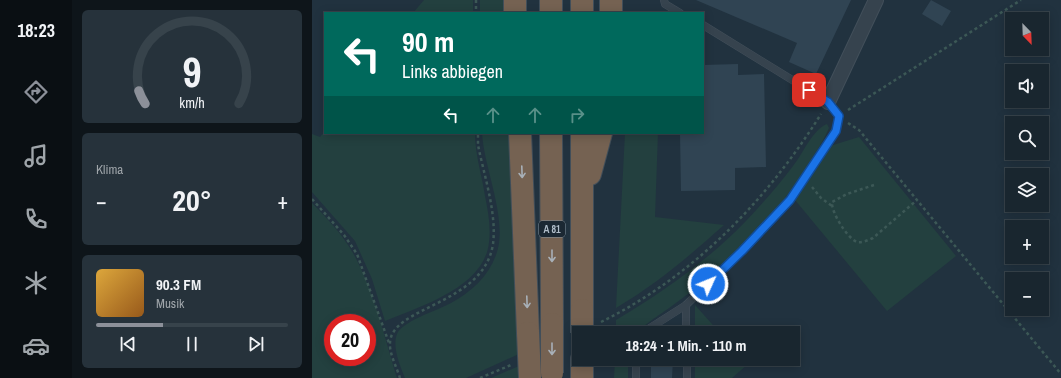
<!DOCTYPE html>
<html lang="de">
<meta charset="utf-8">
<style>
:root{--surface:#19262f;--page:#26323b;--text:#f1f3f6;--muted:#9fa5aa;--line:#37434b;--accent:#8c9099}
body{margin:0;font-family:"Archivo Narrow",sans-serif;background:var(--page);color:var(--text);height:100vh;display:flex;flex-direction:column;font-size:15px;white-space:nowrap}
*{box-sizing:border-box;margin:0}
p{font-size:13px;color:var(--muted)}
.icon{flex:none;width:22px;height:22px;fill:none;stroke:currentColor;stroke-width:2;stroke-linecap:round;stroke-linejoin:round}
.map{position:relative;flex:1;overflow:hidden}
.drawer{display:flex;flex-direction:column;gap:10px;padding:10px;background:#0e151a;width:240px}
.drawer>*{flex:none}
.hud{position:absolute;left:12px;top:12px;width:380px;height:122px;border-radius:0px;box-shadow:0 2px 10px #0003,0 0 0 1px var(--line);background:#00695c;color:#fff;overflow:hidden}
.needle{width:26px;rotate:157deg}
.controls{position:absolute;left:693px;top:12px;display:grid;gap:8px}
.controls a{display:grid;place-items:center;width:44px;height:44px;border-radius:0px;background:var(--surface);box-shadow:0 2px 10px #0003,0 0 0 1px var(--line);font-size:20px}
.speed{position:absolute;left:12px;top:314px;display:flex;gap:8px;font-size:20px;font-weight:700;text-align:center}
.speed>*{display:grid;place-content:center;width:52px;height:52px;border-radius:50%;background:var(--surface);box-shadow:0 2px 10px #0003,0 0 0 1px var(--line);line-height:1}
.speed .limit{border:6px solid #d22;background:#fff;color:#111}
.pin{position:absolute;display:grid;place-items:center;width:34px;height:34px;color:#fff;margin:-17px;border-radius:8px;box-shadow:0 2px 6px #0006}
.me{position:absolute;width:44px;margin:-22px;rotate:46deg;stroke-linejoin:round;filter:drop-shadow(0 0 3px #0008)}
.turn{display:flex;align-items:center;gap:14px;height:84px;padding:0 12px;font-size:18px}
.turn .icon{width:52px;height:52px;stroke-width:2.5}
.turn b{display:block;font-size:28px;line-height:34px}
.lanes{display:flex;align-items:center;height:38px;padding:0 12px;background:#0003;justify-content:center;gap:20px;direction:ltr}
.lanes .off{opacity:.35}
.big{font-size:30px;font-weight:800;line-height:1.1}
.drawer .widget{flex:1;display:flex;flex-direction:column;justify-content:center;gap:6px;min-width:0;padding:0 14px;border-radius:6px;background:var(--page)}
.drawer .dial{align-items:center;gap:0}
.dial svg{height:104px;overflow:visible;fill:none;stroke:var(--line);stroke-width:7;stroke-linecap:round;text-anchor:middle}
.dial text{fill:var(--text);stroke:none}
.song{display:flex;align-items:center;gap:12px}
.cover{width:48px;height:48px;border-radius:6px;background:linear-gradient(135deg,hsl(40 70% 55%),hsl(30 70% 35%))}
.played{height:4px;border-radius:2px;background:linear-gradient(90deg,var(--accent) 35%,var(--line) 35%)}
.keys{display:flex;justify-content:space-around;direction:ltr}
.heat{display:flex;justify-content:space-between;align-items:center;font-size:22px;direction:ltr}
.trip{position:absolute;left:260px;top:326px;width:228px;height:40px;border-radius:0px;background:var(--surface);box-shadow:0 2px 10px #0003,0 0 0 1px var(--line);font-weight:800;line-height:40px;text-align:center}
main{display:flex;flex:1;min-height:0}
.tabs{display:flex;flex-direction:column;width:72px;justify-content:space-around;align-items:center;background:#0a0f13;color:var(--muted)}
.tabs .icon{width:28px;height:28px}
.tabs .current{color:var(--accent)}
.tabs b{font-size:18px;color:var(--text)}
.map>svg:first-child{display:block}
.green{fill:#23403f;fill-rule:evenodd}
.building{fill:#304453}
.lines{fill:none;stroke-linecap:round;stroke-linejoin:round}
.service-casing{stroke:#424f5a;stroke-width:8}
.minor-casing{stroke:#424f5a;stroke-width:16}
.motorway-casing{stroke:#414e59;stroke-width:24}
.path{stroke:#3c5856;stroke-width:2.5;stroke-dasharray:3 3;stroke-linecap:butt}
.service{stroke:#36434e;stroke-width:7}
.minor{stroke:#36434e;stroke-width:14}
.motorway{stroke:#756252;stroke-width:22}
.motorway-bridge-casing{stroke:#414e59;stroke-width:24;stroke-linecap:butt}
.motorway-bridge{stroke:#756252;stroke-width:22}
.oneway{stroke:#a8b0b8}
.route-casing{stroke:#114b97;stroke-width:10}
.route{stroke:#1a73e8;stroke-width:7}
.labels{text-anchor:middle;stroke-width:4;stroke-linejoin:round;paint-order:stroke}
.shield{fill:#1b2833;stroke:#84919d;stroke-width:1}
.shield-label{font-size:10px;font-weight:bold;fill:#b1beca}
</style>
<main>
<nav class="tabs">
<b>18:23</b>
<svg class="icon current" aria-label="directions" viewBox="0 0 24 24"><path d="M12 3l9 9-9 9-9-9zM9 14v-3h6M13 9l2 2-2 2"/></svg>
<svg class="icon" aria-label="music" viewBox="0 0 24 24"><path d="M9 18V5l10-2v13"/><circle cx="6" cy="18" r="3"/><circle cx="16" cy="16" r="3"/></svg>
<svg class="icon" aria-label="phone" viewBox="0 0 24 24"><path d="M5 4h4l2 5-3 2q2 4 5 5l2-3 5 2v4C11 20 4 13 5 4z"/></svg>
<svg class="icon" aria-label="climate" viewBox="0 0 24 24"><path d="M12 3v18M4 7l16 10M4 17L20 7"/></svg>
<svg class="icon" aria-label="car" viewBox="0 0 24 24"><path d="M5 17H2v-5l4-1 3-4h7l3 4 3 1v5h-3M9 17h6M6 11h13"/><circle cx="7" cy="17" r="2"/><circle cx="17" cy="17" r="2"/></svg>
</nav>
<section class="drawer">
<div class="widget dial"><svg viewBox="0 0 100 80">
<path d="M14 69A42 42 0 1 1 86 69"/>
<path d="M14 69A42 42 0 0 1 9 59" stroke="#8c9099"/>
<text x="50" y="56" font-size="32" font-weight="700">9</text>
<text x="50" y="72" font-size="11">km/h</text>
</svg></div>
<div class="widget"><p>Klima</p>
<div class="heat"><a>−</a><b class="big">20°</b><a>+</a></div>
</div>
<div class="widget">
<div class="song"><i class="cover"></i><div><b>90.3 FM</b><p>Musik</p></div></div>
<div class="played"></div>
<div class="keys"><svg class="icon" aria-label="previous" viewBox="0 0 24 24"><path d="M18 5L8 12l10 7zM5 5v14"/></svg><svg class="icon" aria-label="pause" viewBox="0 0 24 24"><path d="M8 5v14M16 5v14"/></svg><svg class="icon" aria-label="next" viewBox="0 0 24 24"><path d="M6 5l10 7-10 7zM19 5v14"/></svg></div>
</div>
</section>
<div class="map">
<svg width="749" height="378" viewBox="0 0 749 378">
<rect width="100%" height="100%" fill="#21323f"/>
<path class="green" d="M112,0H161V13H101Z
M168,0H194L195,13H168Z
M515,124L517,128C513,138 507,147 501,157C464,220 407,274 347,315C341,319 325,332 319,333C314,334 309,333 304,333V320C351,292 395,261 433,222C450,204 466,186 481,166C491,154 500,130 515,124Z
M13,131V133H163C163,155 170,175 173,196C176,211 179,227 177,242C173,287 109,306 73,321L60,279L43,241L0,192V134L8,137Z
M170,133H201L207,354L154,378H93C88,366 80,347 85,334C90,321 127,310 139,303C159,292 176,277 184,255C197,222 172,169 170,133Z
M313,133H346L343,217L412,225C376,257 346,283 304,308Z
M547,137L644,256L575,311L483,200L518,146Z
M0,203C15,218 30,234 41,253C61,288 73,339 85,378H0ZM21,323H55V357H21Z
M383,305L408,333H383Z
M303,359H316V378H302Z
M383,359H431L436,364L420,378H383Z
M207,366V378H179Z"/>
<path class="building" d="M384,0H539L504,74L477,62L485,43Z
M619,0L639,11L630,26L610,14Z
M426,64V75L452,74L454,167L423,168V190L369,191L368,133H391V65Z
M339,359H361L360,378H339Z"/>
<g class="lines">
<defs>
<path id="service" d="M352,0L353,4L368,13
M374,305V333
M330,333L374,305L430,251L478,200L524,131L527,116L516,102L391,25
M375,359V378
M324,378V359"/>
<path id="minor" d="M516,102L564,0"/>
<path id="motorway" d="M203,0V13
M239,0V13
M270,0V13
M299,13V0
M208,133L216,333
M239,133L240,324
M270,133V310
M278,174L289,133
M270,359V378"/>
</defs>
<use href="#service" class="service-casing"/>
<use href="#minor" class="minor-casing"/>
<use href="#motorway" class="motorway-casing"/>
<path class="path" d="M164,0V13
M536,110L709,0
M536,123L547,130L749,374
M562,185L535,194L520,202C519,212 535,238 545,242C551,243 556,240 561,238L605,200
M500,187L509,198L520,206
M0,199L32,235L45,254L77,343
M289,322C382,276 455,200 509,114
M88,378C85,368 77,353 78,343C79,306 172,305 181,244C185,214 172,175 166,145V133
M168,378L199,365"/>
<use href="#service" class="service"/>
<use href="#minor" class="minor"/>
<use href="#motorway" class="motorway"/>
<defs>
<path id="motorway-bridge" d="M270,310V333
M216,333L218,378
M240,373V324"/>
</defs>
<use href="#motorway-bridge" class="motorway-bridge-casing"/>
<use href="#motorway-bridge" class="motorway-bridge"/>
</g>
<defs><path id="oneway-shaft" d="M-6 0H5M1.5-3L5.5 0L1.5 3" fill="none" stroke-width="1.6" stroke-linecap="round" stroke-linejoin="round"/></defs>
<g class="oneway">
<use href="#oneway-shaft" transform="translate(210 172) rotate(88)"/>
<use href="#oneway-shaft" transform="translate(240 256) rotate(90)"/>
<use href="#oneway-shaft" transform="translate(215 302) rotate(88)"/>
<use href="#oneway-shaft" transform="translate(240 349) rotate(90)"/>
</g>
<g class="lines">
<defs>
<path id="route" d="M396,284L430,251L478,200L524,131L527,116L516,102L497,90"/>
</defs>
<use href="#route" class="route-casing"/>
<use href="#route" class="route"/>
</g>
<g class="labels">
<rect class="shield" x="227" y="221" width="26" height="16" rx="3"/>
<g class="shield-label">
<text x="240" y="233">A 81</text>
</g>
</g>
</svg>
<div class="controls">
<a><svg class="needle" viewBox="-14 -14 28 28"><path d="M0-13l5 13h-10z" fill="#e53935"/><path d="M0 13l5-13h-10z" fill="#9fa5aa"/></svg></a>
<a><svg class="icon" aria-label="sound" viewBox="0 0 24 24"><path d="M4 9h4l5-4v14l-5-4H4zM17 9q2 3 0 6"/></svg></a>
<a><svg class="icon" aria-label="search" viewBox="0 0 24 24"><circle cx="10" cy="10" r="6"/><path d="M15 15l6 6"/></svg></a>
<a><svg class="icon" aria-label="layers" viewBox="0 0 24 24"><path d="M12 4l9 5-9 5-9-5zM3 14l9 5 9-5"/></svg></a>
<a>+</a>
<a>−</a>
</div>
<div class="speed"><div class="limit">20</div></div>
<div class="pin" style="left:497px;top:90px;background:#d93025"><svg class="icon" aria-label="arrive" viewBox="0 0 24 24"><path d="M6 21V4h12l-3 4 3 4H6"/></svg></div>
<svg class="me" style="left:396px;top:284px" viewBox="-20 -20 40 40"><circle r="17" fill="#1a73e8" stroke="#fff" stroke-width="3"/><path d="M0-11L8 9 0 5-8 9z" fill="#fff"/></svg>
<div class="trip">18:24 · 1 Min. · 110 m</div>
<div class="hud">
<div class="turn"><svg class="icon" aria-label="left" viewBox="0 0 24 24"><path d="M17 20v-9H6M10 6l-5 5 5 5"/></svg><div><b>90 m</b>Links abbiegen</div></div>
<div class="lanes"><svg class="icon" aria-label="left" viewBox="0 0 24 24"><path d="M17 20v-9H6M10 6l-5 5 5 5"/></svg><svg class="icon off" aria-label="ahead" viewBox="0 0 24 24"><path d="M12 20V5M6 11l6-6 6 6"/></svg><svg class="icon off" aria-label="ahead" viewBox="0 0 24 24"><path d="M12 20V5M6 11l6-6 6 6"/></svg><svg class="icon off" aria-label="right" viewBox="0 0 24 24"><path d="M7 20v-9h11M14 6l5 5-5 5"/></svg></div>
</div>
</div>
</main>
